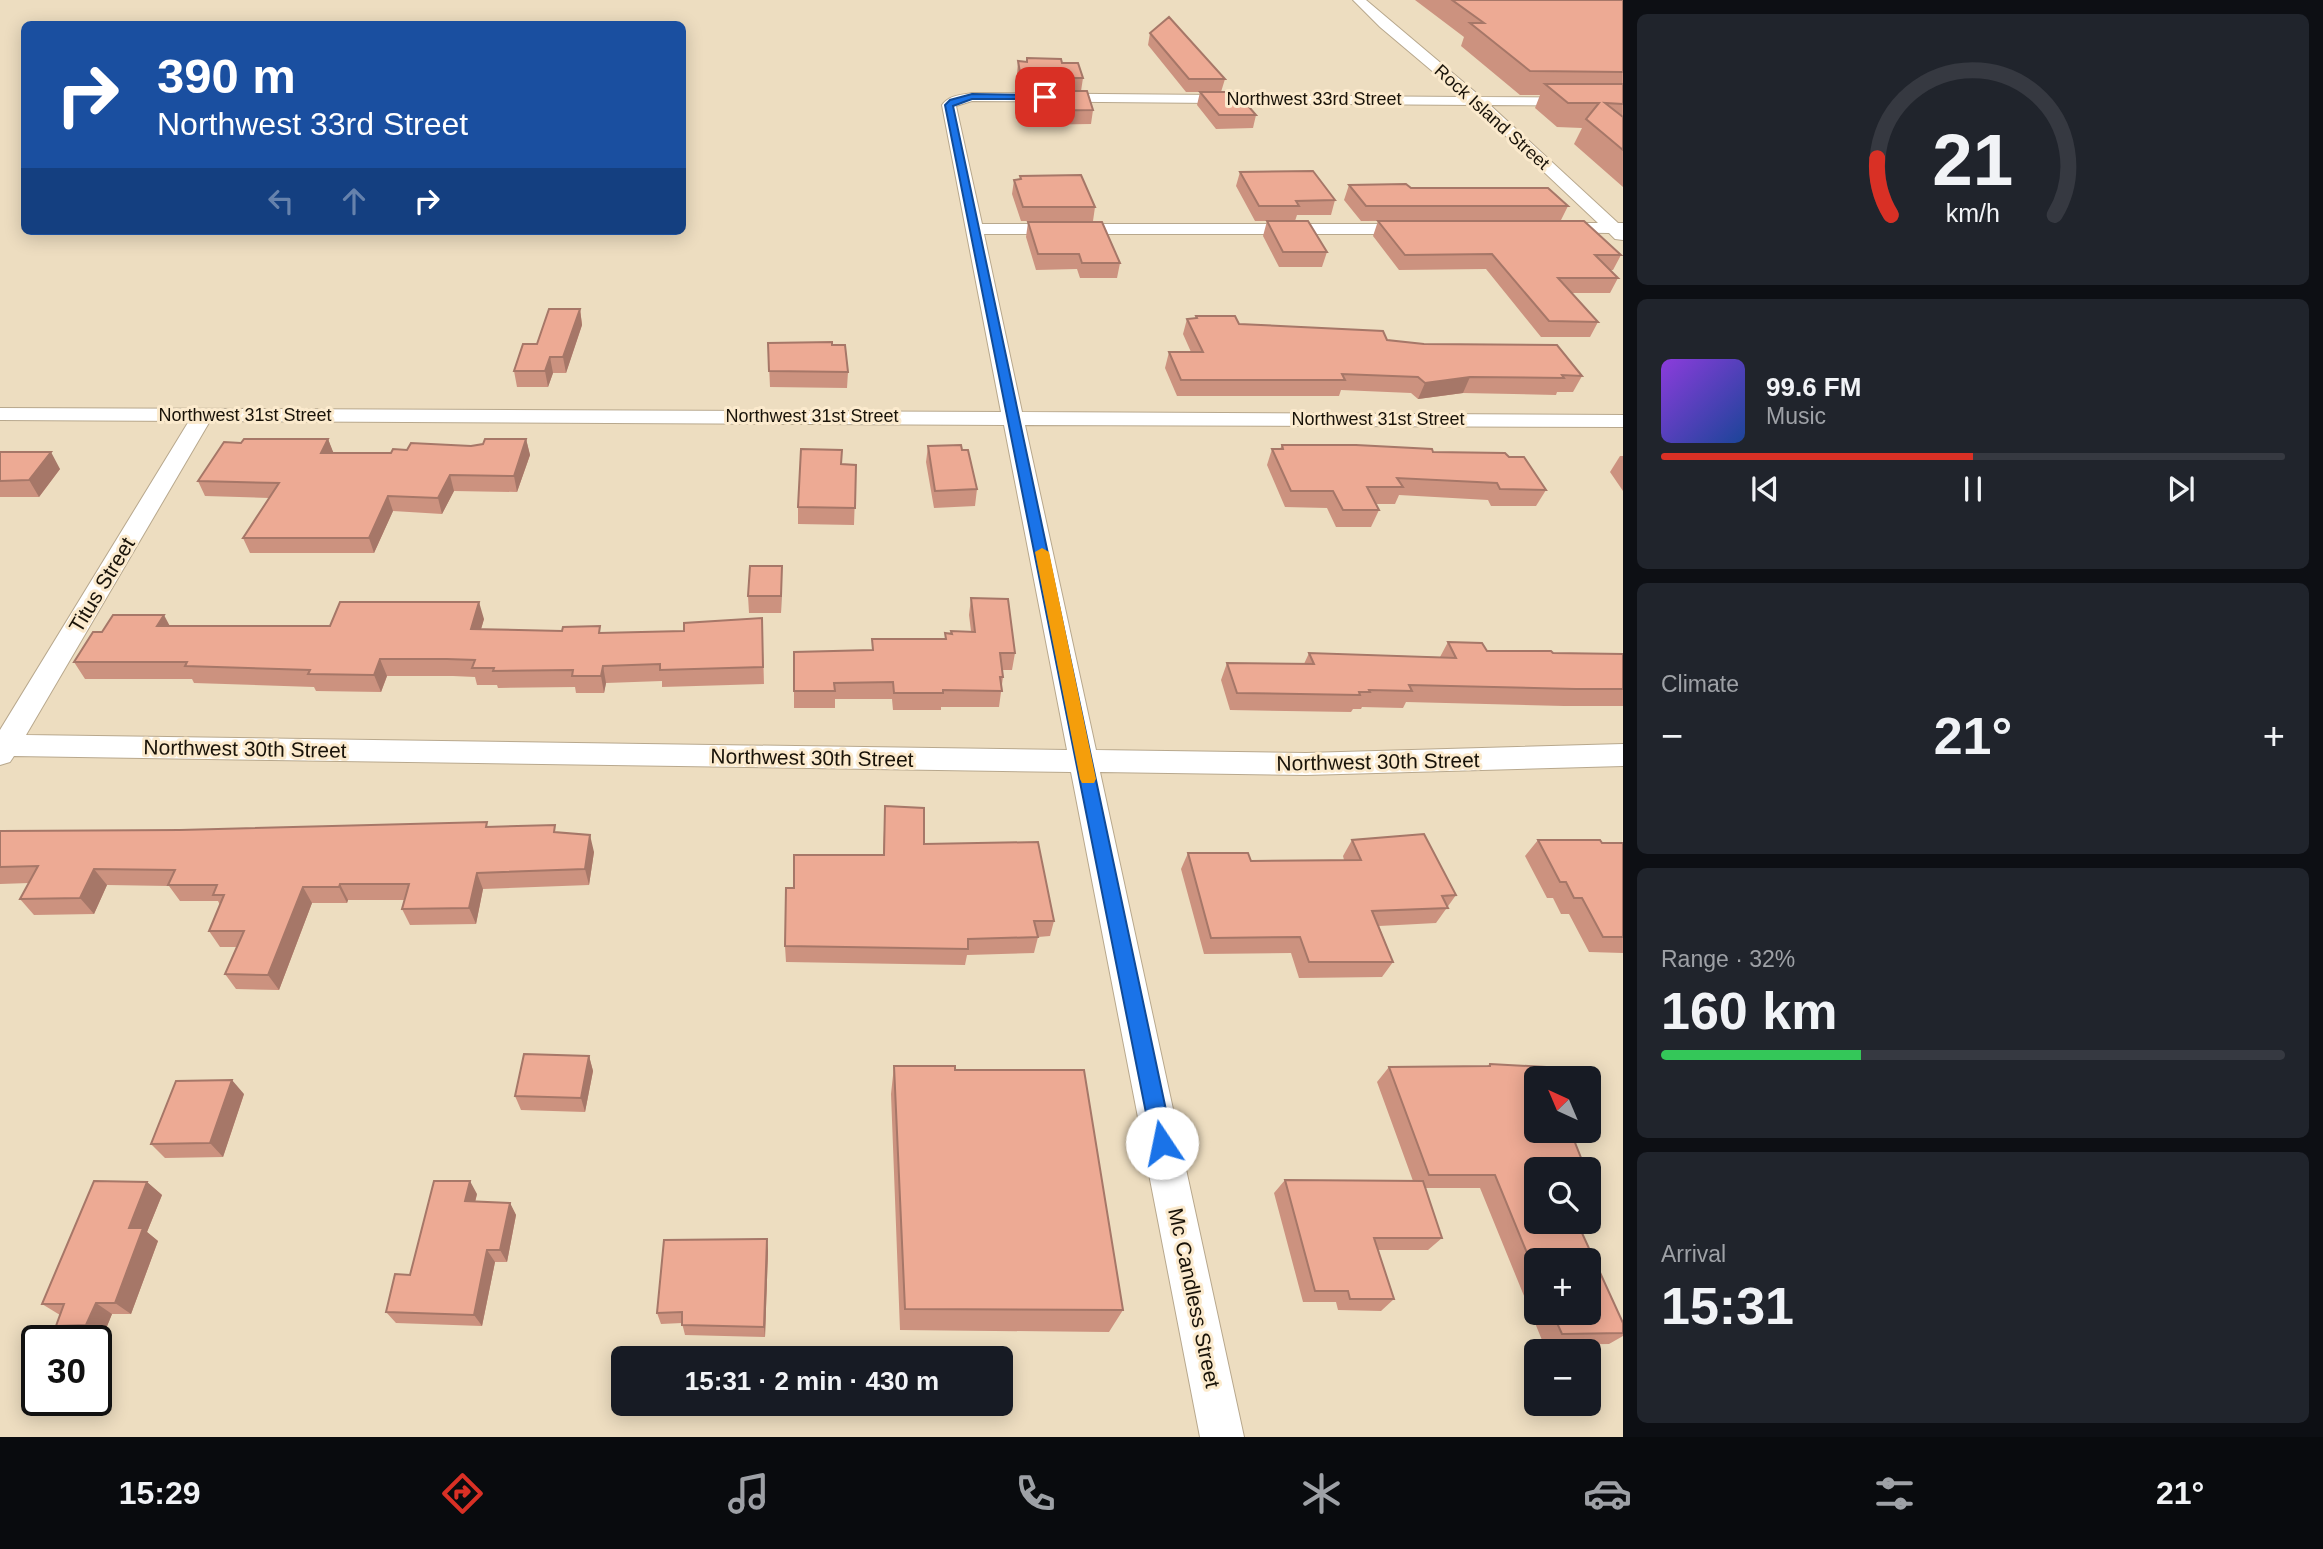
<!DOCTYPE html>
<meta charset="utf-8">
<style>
:root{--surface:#171b24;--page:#20242c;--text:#f1f3f6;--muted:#9ea1a6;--line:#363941;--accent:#d93025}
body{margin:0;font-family:Arial,sans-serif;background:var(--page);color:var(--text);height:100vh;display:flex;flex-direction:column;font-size:26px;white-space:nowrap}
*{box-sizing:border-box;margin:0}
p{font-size:23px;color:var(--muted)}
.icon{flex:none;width:38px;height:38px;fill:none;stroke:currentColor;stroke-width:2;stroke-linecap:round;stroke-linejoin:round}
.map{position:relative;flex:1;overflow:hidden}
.sheet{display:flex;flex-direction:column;gap:14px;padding:14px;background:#0d0f14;width:700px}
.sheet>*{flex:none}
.top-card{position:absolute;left:21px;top:21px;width:665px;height:214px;border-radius:10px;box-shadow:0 4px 18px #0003;background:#1a4fa0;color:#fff;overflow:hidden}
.needle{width:46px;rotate:316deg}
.controls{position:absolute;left:1524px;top:1066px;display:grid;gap:14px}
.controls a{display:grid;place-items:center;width:77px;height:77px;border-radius:10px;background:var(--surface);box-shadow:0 4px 18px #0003;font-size:35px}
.speed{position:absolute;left:21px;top:1325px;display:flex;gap:14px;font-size:35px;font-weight:700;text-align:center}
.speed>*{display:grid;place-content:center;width:91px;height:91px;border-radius:50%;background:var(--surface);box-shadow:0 4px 18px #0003;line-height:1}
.speed .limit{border:4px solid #111;border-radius:10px;background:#fff;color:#111}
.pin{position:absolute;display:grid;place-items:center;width:60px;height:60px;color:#fff;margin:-30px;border-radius:14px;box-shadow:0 4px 10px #0006}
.me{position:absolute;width:77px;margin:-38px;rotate:349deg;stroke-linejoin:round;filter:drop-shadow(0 0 5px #0008)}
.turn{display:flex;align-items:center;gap:24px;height:147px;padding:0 21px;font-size:32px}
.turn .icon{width:91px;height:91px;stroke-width:2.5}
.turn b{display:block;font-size:49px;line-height:60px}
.lanes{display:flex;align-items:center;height:66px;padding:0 21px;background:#0003;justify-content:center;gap:35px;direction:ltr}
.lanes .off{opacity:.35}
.big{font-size:52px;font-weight:700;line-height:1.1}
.sheet .card{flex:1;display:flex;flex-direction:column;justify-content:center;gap:10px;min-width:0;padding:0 24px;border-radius:10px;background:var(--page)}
.sheet .dial{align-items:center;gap:0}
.dial svg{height:182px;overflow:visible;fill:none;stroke:var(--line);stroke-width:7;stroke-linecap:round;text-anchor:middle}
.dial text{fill:var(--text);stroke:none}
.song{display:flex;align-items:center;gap:21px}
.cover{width:84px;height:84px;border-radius:10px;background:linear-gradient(135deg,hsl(270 70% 55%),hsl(220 70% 35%))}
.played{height:7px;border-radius:4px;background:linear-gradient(90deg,var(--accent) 50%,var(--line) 50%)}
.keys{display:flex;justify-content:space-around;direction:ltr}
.heat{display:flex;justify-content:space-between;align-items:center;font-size:38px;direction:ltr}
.charge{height:10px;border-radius:5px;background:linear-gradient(90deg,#34c759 32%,var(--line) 0)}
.trip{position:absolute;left:611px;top:1346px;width:402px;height:70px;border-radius:10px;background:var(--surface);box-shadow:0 4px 18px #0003;font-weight:700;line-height:70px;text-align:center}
.tab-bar{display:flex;height:112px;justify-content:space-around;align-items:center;background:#090b0e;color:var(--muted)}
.tab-bar .icon{width:49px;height:49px}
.tab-bar .selected{color:var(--accent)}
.tab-bar b{font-size:32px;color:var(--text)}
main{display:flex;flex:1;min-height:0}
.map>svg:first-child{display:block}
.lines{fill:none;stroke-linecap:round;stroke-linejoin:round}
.street-casing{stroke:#b8a88d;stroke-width:2}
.street{fill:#fff;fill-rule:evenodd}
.wall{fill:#cc927f;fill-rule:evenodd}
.shaded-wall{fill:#a67768}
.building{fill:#edaa94;stroke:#a67768;stroke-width:2}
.route{fill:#1a73e8;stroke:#114b97;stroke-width:2}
.slow{fill:#f59e0b}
.labels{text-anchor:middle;stroke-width:6;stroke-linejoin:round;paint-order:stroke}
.far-street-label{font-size:18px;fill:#191309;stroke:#fbeacd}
.street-label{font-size:21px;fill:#191309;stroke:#fbeacd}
</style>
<main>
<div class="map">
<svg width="1623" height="1437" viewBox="0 0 1623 1437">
<rect width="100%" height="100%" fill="#edddc0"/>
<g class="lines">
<defs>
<path id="street" d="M1353,0H1366L1481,97L1623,98V106L1490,105L1618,223H1623V240L1615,239L1609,233L1550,232L1548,228L1556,223H1598L1473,105L972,101L956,106L982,224H1414L1422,229L1414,234H984L1022,412L1623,415V427L1025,425L1096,750L1306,753L1623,744V766L1306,775L1100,772L1244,1437H1200L1071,772L14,756L10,762L0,765V730L189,421L0,420V408L1001,412L942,105C949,95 961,95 972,93L1463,97L1380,27ZM210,421L1004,425L1067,750L26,735Z"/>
</defs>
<use href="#street" class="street-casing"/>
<use href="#street" class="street"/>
</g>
<path class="wall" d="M1415,0H1623V187L1574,144L1582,128L1557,127L1535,108L1540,95H1520L1461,46L1464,37Z
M1150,33L1225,79L1221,92L1256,115L1253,128L1216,129L1197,105L1200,92H1186L1148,45Z
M1027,58L1062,63L1083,78L1081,91H1020L1017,74L1018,61L1026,62Z
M1024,91L1093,110L1091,124L1026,125L1022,104Z
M1240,172L1335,200L1331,215H1297L1295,221H1255L1236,186Z
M1020,176L1095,207L1093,221H1021L1012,194L1014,180L1020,179Z
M1349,185L1411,188L1568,206L1561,220L1361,221L1344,200Z
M1267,221L1327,252L1322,267H1279L1263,236Z
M1378,221L1621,255L1613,270H1610L1618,278L1610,293H1572L1598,322L1590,337H1541L1486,269L1399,270L1373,236Z
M1028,222L1120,263L1117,278H1080L1077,269L1036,270L1026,237Z
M580,309L582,325L566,373H553L548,387H517L514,371L537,344Z
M1196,316L1239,324L1387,340L1582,376L1573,392H1557L1556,395L1463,393L1418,399L1411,393L1341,390L1339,396H1177L1165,368L1169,352H1191L1183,334L1187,319L1195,318Z
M768,343L832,345L848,372L847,388L770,387Z
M328,439L333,453H391L407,450L471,446L526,439L530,455L517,492L454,491L442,514L393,511L374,553H250L243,538L269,498L205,496L198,481L241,443Z
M1282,445L1433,452L1509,457L1546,490L1536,506H1491L1488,500L1399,495L1395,504H1375L1379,510L1371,527H1336L1327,508L1285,507L1267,465L1272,449H1280Z
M928,446L977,489L975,506L934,508L926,462Z
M0,452L60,469L39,497H0Z
M1620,456H1623V491L1610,472Z
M841,464L856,465L854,525L798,524V507Z
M782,566L781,613H749L748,596Z
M971,598L1015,653L1012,670H1002L1003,677L999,707H941V710H893L892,699H835V708H794V652L872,650V639H945V633L971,631L969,615Z
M762,618L764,684L662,687V681L606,683L604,693H576L575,687L498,688L497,685H477L475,677L453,676H387L381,692L316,691L314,687L194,683L192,679H85L74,662L170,626H330L484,619L481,629L601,633L684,631Z
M1448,642L1487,651L1553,653L1623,654V706H1564L1406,702L1403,708L1362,707L1361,709H1353L1351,712L1230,710L1221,680L1227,663L1304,664L1309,653L1440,657Z
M885,806L924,844L1054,921L1050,936L1038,937L1034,953L967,955L965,965L786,962L785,946L794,888L883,855Z
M489,827L557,833L594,852L589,885L483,889L476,924L410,925L402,909L405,900H348L347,903H312L279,990L236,989L225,974L237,947H220L209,931L220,905L218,901H180L169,886L107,885L94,914L34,915L20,899L29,883L0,884V831L180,830Z
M1352,840L1456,895L1436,923L1379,926L1393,962L1382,977L1299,978L1291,953L1204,954L1181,869L1188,853L1251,861L1344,860L1343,856Z
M1538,840L1602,843H1623V953L1589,952L1569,914H1561L1553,898H1547L1525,856Z
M589,1056L593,1071L585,1112L521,1110L515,1096Z
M1490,1064L1585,1168L1536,1169L1623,1323V1336L1609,1344L1544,1345L1480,1188H1425L1442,1238L1428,1250H1378L1394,1299L1381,1311L1338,1310L1336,1302H1303L1274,1193L1285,1180L1413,1181L1377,1082L1389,1067L1487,1066ZM1536,1260L1589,1312H1536Z
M894,1066L955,1070L1123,1310L1109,1332L900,1330L891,1094Z
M244,1094L223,1157L165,1158L151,1144Z
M147,1182L162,1195L147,1232L158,1241L131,1314H112L103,1336L73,1337L56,1326L60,1315L42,1304Z
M477,1194L475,1202L510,1203L516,1215L507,1262H495L482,1326L396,1323L386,1312L410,1275Z
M767,1239L768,1251L765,1337L685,1335L682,1323L661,1324L657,1313Z"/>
<path class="shaded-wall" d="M580,309L582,325L566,373L563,357Z
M550,357L553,373L548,387L545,371Z
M1470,377L1463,393L1418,399L1425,383Z
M328,439L334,454L321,453Z
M526,439L530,455L517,492L514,476Z
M51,452L60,469L39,497L29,480Z
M450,475L454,491L442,514L438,498Z
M388,496L393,511L374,553L369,538Z
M782,566V583L781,613V596Z
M479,602L484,619L476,646L471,629Z
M164,615L173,632L157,626Z
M380,659L387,676L381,692L374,675Z
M603,666L606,683L604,693L601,676Z
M590,835L594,852L589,885L585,869Z
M94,869L107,885L94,914L80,898Z
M477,873L483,889L476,924L469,908Z
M340,884L348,900L347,903L339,887Z
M303,887L312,903L279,990L268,975Z
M589,1056L593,1071L585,1112L581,1098Z
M232,1080L244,1094L223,1157L210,1143Z
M470,1181L477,1194L472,1214L465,1201Z
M147,1182L162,1195L147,1232L158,1241L131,1314L115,1303L129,1228Z
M510,1203L516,1215L507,1262L500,1250Z
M767,1239L768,1251L765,1337L764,1327Z
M487,1250L495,1262L482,1326L474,1315Z
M96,1303L112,1314L103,1336L86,1325Z"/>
<path class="building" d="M1452,0H1623V72L1530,71L1470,23H1484Z
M1169,17L1225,79H1189L1150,33Z
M1027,58L1061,59L1062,63H1078L1083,78H1021L1018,61L1027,62Z
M1545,84H1623V104L1605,103L1623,117V150L1586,119L1599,103H1568Z
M1024,91H1087L1093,110L1027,111Z
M1200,92H1236L1256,115H1219Z
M1313,171L1335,200L1296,201L1299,206H1259L1240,172Z
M1081,175L1095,207H1023L1014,180L1021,179L1020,176Z
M1406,184L1411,188H1548L1568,206H1366L1349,185Z
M1267,221H1308L1327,252H1283Z
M1378,221H1584L1621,255H1595L1618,278H1558L1598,322L1549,321L1492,254L1405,255Z
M1028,222H1102L1120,263H1082L1079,254H1038Z
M549,309H580L563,357H550L545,371H514L523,344H537Z
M1196,316H1235L1239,324L1383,331L1387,340L1424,344L1557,345L1582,376L1562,375L1564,378L1470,377L1425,383L1418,377L1342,374L1345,380H1181L1169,352H1203L1187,319L1197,318Z
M832,342V345H845L848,372L769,371L768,343Z
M244,439H328L321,453H391L393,449L407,450L411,443L471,446L483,444L485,439H526L514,476L450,475L438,498L388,496L369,538H243L279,483L198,481L224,442L241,443Z
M961,445L962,450H968L977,489L935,491L928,446Z
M1282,445H1356L1432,449L1433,452L1505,453L1509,457H1524L1546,490L1500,489L1497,483L1397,478L1403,487H1367L1379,510H1343L1333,491H1291L1272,449H1283Z
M801,449L842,450L841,464L856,465L855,508L798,507Z
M0,452H51L29,480L0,481Z
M750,566H782L781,596H748Z
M971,598L1008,599L1015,653H1000L1003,677H1000L1002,691L943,690V693H894L893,682L834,683L835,691H794V652L873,650L872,639H946L945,633L952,634L951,631L975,632Z
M340,602H479L471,629L562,631L563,627L600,626L599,633L684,631V623L762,618L763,667L660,670V664L603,666L601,676H572L573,670L493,671L494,668H472L475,660L447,659H380L374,675L308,674L310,670L185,666L187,662H74L93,632H102L113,615H164L157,626H330Z
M1448,642L1482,643L1487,651H1551L1553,653L1623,654V689H1576L1409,685L1412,691L1369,690L1370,692H1359L1360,695L1237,693L1227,663L1314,664L1309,653L1456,658Z
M885,806L924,808V844L1038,842L1054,921H1034L1038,937L968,939V949L785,946L786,888H794V855H884Z
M487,822L486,827L555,825L554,832L590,835L585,869L477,873L469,908L402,909L409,884H340L339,887H303L268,975L225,974L244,931H209L224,895H213L217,885H168L175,870L94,869L80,898L20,899L38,866L0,867V831L180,830Z
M1424,834L1456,895L1442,896L1448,908L1372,911L1393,962H1309L1300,937L1211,938L1188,853H1248L1251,861L1361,860L1352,840Z
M1538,840H1600L1602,843H1623V937H1603L1582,898H1574L1566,882H1560Z
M524,1054L589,1056L581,1098L515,1096Z
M1490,1064L1546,1067L1551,1078H1536V1130H1570L1585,1168L1552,1167L1553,1169H1536V1222H1577L1623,1323V1333L1562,1334L1552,1312H1589V1260H1536V1275L1495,1175H1429L1389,1067L1490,1066Z
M894,1066H955V1070H1084L1123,1310L905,1309Z
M232,1080L210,1143L151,1144L176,1081Z
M1285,1180L1423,1181L1442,1238H1374L1394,1299H1350L1348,1291H1315Z
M94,1181L147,1182L129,1228H143L115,1303H96L86,1325L56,1326L64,1304H42Z
M434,1181H470L465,1201L510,1203L500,1250H487L474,1315L386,1312L395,1274L410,1275Z
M767,1239L764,1327L682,1325V1312L657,1313L664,1240Z"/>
<path class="route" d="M972,94L1045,95L1049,97L1045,99H972L953,106L1173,1143L1170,1150L1162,1153L1155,1150L1152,1143L945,105L950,100Z"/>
<path class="slow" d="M1042,548L1049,552L1096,779L1094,783H1082L1080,779L1035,552Z"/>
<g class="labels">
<g class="far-street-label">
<text x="1314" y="105">Northwest 33rd Street</text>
<text transform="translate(1492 117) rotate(42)" y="6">Rock Island Street</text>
<text x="245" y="421">Northwest 31st Street</text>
<text x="812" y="422">Northwest 31st Street</text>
<text x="1378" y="425">Northwest 31st Street</text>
</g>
<g class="street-label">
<text transform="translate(102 585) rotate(-59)" y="7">Titus Street</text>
<text transform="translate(245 749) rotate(1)" y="7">Northwest 30th Street</text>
<text transform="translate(812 758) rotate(1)" y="7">Northwest 30th Street</text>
<text transform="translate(1378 762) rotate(-1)" y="7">Northwest 30th Street</text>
<text transform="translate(1194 1298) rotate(78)" y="7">Mc Candless Street</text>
</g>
</g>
</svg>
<div class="controls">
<a><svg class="needle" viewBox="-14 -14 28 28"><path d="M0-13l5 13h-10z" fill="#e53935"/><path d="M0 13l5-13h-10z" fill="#9ea1a6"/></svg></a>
<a><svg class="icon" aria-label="search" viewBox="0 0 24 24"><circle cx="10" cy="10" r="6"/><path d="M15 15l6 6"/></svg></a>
<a>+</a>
<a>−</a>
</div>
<div class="speed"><div class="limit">30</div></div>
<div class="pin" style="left:1045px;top:97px;background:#d93025"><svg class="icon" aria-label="arrive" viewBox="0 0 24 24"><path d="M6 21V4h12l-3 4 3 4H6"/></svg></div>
<svg class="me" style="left:1162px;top:1143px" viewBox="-20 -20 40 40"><circle r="19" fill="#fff"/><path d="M0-13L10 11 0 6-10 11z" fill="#1a73e8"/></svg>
<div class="trip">15:31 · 2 min · 430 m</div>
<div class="top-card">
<div class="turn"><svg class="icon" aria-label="right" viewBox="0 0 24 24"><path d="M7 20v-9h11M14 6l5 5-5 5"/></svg><div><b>390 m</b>Northwest 33rd Street</div></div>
<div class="lanes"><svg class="icon off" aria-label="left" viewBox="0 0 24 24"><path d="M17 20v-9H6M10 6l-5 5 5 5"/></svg><svg class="icon off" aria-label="ahead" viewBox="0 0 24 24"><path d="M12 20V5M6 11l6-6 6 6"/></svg><svg class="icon" aria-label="right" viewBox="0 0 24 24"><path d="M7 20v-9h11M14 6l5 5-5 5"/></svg></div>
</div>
</div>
<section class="sheet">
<div class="card dial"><svg viewBox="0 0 100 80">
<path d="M14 69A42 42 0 1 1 86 69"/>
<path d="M14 69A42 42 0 0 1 8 44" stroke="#d93025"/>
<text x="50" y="56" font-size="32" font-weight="700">21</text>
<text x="50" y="72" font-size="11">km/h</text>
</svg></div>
<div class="card">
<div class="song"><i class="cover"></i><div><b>99.6 FM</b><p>Music</p></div></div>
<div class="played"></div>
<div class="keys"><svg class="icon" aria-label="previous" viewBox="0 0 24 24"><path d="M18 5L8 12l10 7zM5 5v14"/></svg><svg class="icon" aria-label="pause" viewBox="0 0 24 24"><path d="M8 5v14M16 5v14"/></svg><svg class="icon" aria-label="next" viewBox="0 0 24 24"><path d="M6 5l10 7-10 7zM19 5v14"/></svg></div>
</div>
<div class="card"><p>Climate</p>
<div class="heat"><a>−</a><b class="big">21°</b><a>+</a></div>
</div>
<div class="card"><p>Range · 32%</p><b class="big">160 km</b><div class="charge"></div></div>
<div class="card"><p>Arrival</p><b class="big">15:31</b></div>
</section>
</main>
<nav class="tab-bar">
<b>15:29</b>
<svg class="icon selected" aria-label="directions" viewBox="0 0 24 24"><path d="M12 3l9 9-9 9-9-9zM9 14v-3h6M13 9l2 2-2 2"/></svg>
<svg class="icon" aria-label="music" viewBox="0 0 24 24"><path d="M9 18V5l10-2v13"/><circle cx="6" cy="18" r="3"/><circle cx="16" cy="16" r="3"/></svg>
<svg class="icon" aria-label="phone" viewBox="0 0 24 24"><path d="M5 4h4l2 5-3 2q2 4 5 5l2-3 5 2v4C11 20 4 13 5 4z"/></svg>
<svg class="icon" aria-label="climate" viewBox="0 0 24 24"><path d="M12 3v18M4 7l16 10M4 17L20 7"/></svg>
<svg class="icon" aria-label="car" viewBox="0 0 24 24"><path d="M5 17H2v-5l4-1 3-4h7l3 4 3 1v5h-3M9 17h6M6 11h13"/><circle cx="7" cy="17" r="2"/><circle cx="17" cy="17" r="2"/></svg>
<svg class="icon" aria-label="filters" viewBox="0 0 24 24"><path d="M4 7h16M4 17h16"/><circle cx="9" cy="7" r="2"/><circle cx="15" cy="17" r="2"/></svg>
<b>21°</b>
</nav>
